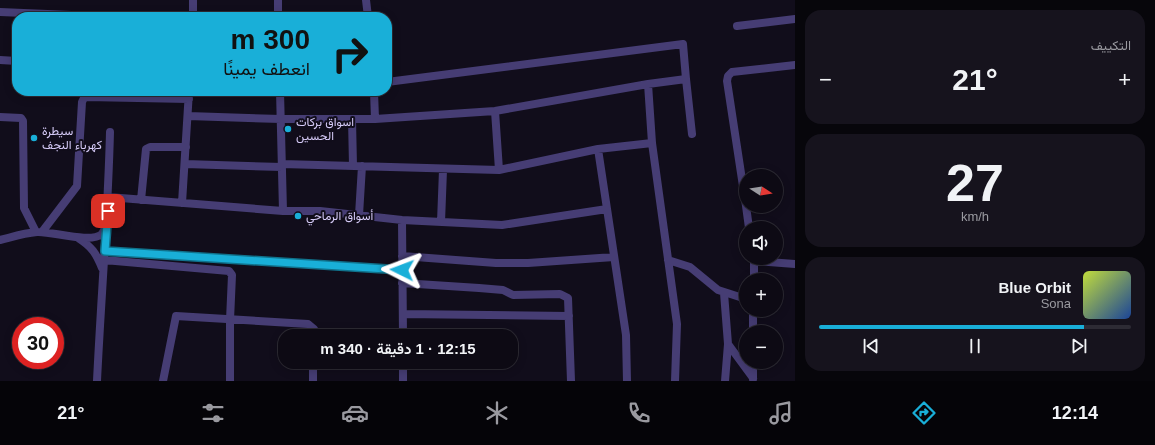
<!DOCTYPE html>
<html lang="ar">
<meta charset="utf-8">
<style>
:root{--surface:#0d0a14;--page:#16131d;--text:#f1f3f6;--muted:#9a9aa0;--line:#2d2b34;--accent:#19afd8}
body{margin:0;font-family:Arial,Vazirmatn,sans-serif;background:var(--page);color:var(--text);direction:rtl;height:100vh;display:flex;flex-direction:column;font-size:15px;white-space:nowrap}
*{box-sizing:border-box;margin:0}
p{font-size:13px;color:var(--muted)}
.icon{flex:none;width:22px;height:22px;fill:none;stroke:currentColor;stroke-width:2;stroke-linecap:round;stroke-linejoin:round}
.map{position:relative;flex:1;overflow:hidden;direction:ltr}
.side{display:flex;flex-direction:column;gap:10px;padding:10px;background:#07060b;width:360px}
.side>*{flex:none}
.guide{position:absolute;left:12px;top:12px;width:380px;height:84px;border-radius:16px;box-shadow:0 2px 10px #0003,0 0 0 1px var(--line);direction:rtl;background:#19afd8;color:#111;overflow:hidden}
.needle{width:26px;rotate:102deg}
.controls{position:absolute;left:739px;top:169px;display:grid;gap:8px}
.controls a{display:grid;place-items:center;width:44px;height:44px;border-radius:50%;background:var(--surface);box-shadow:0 2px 10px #0003,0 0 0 1px var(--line);font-size:20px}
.speed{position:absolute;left:12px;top:317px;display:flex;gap:8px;font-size:20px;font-weight:700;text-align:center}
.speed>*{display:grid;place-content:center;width:52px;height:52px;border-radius:50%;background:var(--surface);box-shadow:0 2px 10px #0003,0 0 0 1px var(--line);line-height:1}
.speed .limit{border:6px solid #d22;background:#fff;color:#111}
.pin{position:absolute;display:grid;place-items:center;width:34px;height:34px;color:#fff;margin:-17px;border-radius:8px;box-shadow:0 2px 6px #0006}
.me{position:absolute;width:44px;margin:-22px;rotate:273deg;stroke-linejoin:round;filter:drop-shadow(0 0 3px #0008)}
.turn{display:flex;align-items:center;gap:14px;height:84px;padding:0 16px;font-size:18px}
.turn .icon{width:52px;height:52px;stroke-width:2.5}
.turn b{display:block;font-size:28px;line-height:34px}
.big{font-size:30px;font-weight:600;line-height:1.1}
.side .tile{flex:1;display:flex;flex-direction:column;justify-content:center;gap:6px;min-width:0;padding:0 14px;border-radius:16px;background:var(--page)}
.side .dial{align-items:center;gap:0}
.dial b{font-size:52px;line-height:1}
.song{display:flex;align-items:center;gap:12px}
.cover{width:48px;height:48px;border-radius:6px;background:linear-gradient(135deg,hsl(70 70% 55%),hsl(220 70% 35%))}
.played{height:4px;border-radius:2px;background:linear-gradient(90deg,var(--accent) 85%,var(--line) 85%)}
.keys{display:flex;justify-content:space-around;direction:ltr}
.heat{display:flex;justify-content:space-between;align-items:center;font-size:22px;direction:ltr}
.trip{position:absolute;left:278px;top:329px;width:240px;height:40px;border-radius:16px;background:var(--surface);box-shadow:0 2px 10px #0003,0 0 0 1px var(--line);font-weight:600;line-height:40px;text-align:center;direction:rtl}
.dock{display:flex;height:64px;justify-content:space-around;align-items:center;background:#050408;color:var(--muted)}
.dock .icon{width:28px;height:28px}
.dock .selected{color:var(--accent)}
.dock b{font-size:18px;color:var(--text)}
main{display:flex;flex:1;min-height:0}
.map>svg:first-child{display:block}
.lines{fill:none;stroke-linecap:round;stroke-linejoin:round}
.minor{stroke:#463d74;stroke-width:8}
.route-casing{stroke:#10728c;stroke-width:10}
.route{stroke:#19afd8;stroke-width:7}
.poi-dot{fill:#19afd8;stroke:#110d1b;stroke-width:1.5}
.labels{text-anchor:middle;stroke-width:4;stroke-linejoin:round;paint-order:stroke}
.poi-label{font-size:12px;fill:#d7ccf9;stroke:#110d1b;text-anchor:start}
</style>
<main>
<section class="side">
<div class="tile"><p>التكييف</p>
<div class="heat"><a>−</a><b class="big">21°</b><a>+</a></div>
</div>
<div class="tile dial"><b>27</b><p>km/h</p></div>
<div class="tile">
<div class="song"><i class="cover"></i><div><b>Blue Orbit</b><p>Sona</p></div></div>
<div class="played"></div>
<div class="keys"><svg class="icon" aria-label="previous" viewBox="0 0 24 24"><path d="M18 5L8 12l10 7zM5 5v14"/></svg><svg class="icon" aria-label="pause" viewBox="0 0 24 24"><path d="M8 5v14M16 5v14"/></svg><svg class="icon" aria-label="next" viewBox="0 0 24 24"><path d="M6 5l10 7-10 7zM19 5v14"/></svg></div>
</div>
</section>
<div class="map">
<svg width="795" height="381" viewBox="0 0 795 381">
<rect width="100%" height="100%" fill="#110d1b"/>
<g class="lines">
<path class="minor" d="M278,0V17
M366,0L368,17
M0,12L119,17
M193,17V0
M737,26L795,19
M0,60L17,61
M387,82L683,44L686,79L692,134
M648,84L652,143L677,324L675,381
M280,91L283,211
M374,91L375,119
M495,111L499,170
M188,116L281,119H375L495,111L648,84L686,79
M0,117L21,118L23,121L24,208L36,232
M352,119L353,166
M598,149L626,335L627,381
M185,164L282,167
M282,164L499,170L598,149L652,143
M108,197L283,211H320L402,220L502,225L607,209
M141,200L146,149L150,147H186
M182,203L189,91
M746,206L727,81L728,76L732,72L795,65
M746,206L749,228
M359,215L362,166
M402,220L403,336
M441,222L443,170
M42,232L77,186L82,102L84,98L87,97L189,99
M78,238C92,247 96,253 102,268
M0,240C12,237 24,233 37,232C52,231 90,244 102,234C103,232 105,228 106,226
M105,251L402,270
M402,256L496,263H528L614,257
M104,260L229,271L232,275L230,320V381
M668,260L690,267L718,290L746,299
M754,261L795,264
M754,280V258
M402,283L479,288L503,290L513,295L560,294L568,298L571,381
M724,293L728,344L753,378
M753,310V332
M403,314L569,316
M403,362V381
M753,362V379
M97,381C101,298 108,215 110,132
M163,381L176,316L308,324L314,329L313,336
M313,381V362
M725,381L728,344"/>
</g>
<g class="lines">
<defs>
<path id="route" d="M108,211L105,251L402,270"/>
</defs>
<use href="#route" class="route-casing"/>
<use href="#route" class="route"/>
</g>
<g class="poi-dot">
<circle cx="288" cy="129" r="4"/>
<circle cx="34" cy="138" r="4"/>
<circle cx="298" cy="216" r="4"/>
</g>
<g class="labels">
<g class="poi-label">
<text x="296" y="126">اسواق بركات<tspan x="296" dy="14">الحسين</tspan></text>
<text x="42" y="135">سيطرة<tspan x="42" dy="14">كهرباء النجف</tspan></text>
<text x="306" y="220">أسواق الرماحي</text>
</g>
</g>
</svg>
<div class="controls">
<a><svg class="needle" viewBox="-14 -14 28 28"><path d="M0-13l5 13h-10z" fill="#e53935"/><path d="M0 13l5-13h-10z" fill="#9a9aa0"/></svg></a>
<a><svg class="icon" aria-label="sound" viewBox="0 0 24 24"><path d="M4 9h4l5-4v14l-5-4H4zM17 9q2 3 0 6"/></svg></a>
<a>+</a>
<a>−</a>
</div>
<div class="speed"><div class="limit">30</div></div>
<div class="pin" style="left:108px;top:211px;background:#d93025"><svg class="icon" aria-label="arrive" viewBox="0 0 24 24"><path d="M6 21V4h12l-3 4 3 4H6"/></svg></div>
<svg class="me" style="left:402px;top:270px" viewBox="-20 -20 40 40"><path d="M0-17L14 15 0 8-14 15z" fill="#19afd8" stroke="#fff" stroke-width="4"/></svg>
<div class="trip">12:15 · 1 دقيقة · 340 m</div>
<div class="guide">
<div class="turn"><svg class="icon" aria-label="right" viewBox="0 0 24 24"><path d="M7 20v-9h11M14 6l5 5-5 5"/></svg><div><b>300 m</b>انعطف يمينًا</div></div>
</div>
</div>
</main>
<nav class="dock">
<b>12:14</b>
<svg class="icon selected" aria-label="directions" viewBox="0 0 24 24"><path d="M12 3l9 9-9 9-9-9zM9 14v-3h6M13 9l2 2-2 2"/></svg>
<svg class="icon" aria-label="music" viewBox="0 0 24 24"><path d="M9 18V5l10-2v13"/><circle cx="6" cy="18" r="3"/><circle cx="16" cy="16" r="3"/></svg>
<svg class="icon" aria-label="phone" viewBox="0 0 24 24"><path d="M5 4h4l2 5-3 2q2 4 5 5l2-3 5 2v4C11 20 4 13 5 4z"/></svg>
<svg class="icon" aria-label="climate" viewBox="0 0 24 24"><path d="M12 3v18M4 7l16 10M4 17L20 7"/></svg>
<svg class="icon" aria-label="car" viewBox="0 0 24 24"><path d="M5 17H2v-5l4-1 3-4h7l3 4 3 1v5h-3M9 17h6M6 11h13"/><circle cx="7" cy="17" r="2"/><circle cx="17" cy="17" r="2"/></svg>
<svg class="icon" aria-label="filters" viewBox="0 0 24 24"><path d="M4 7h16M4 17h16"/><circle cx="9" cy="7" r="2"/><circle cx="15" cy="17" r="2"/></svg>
<b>21°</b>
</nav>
